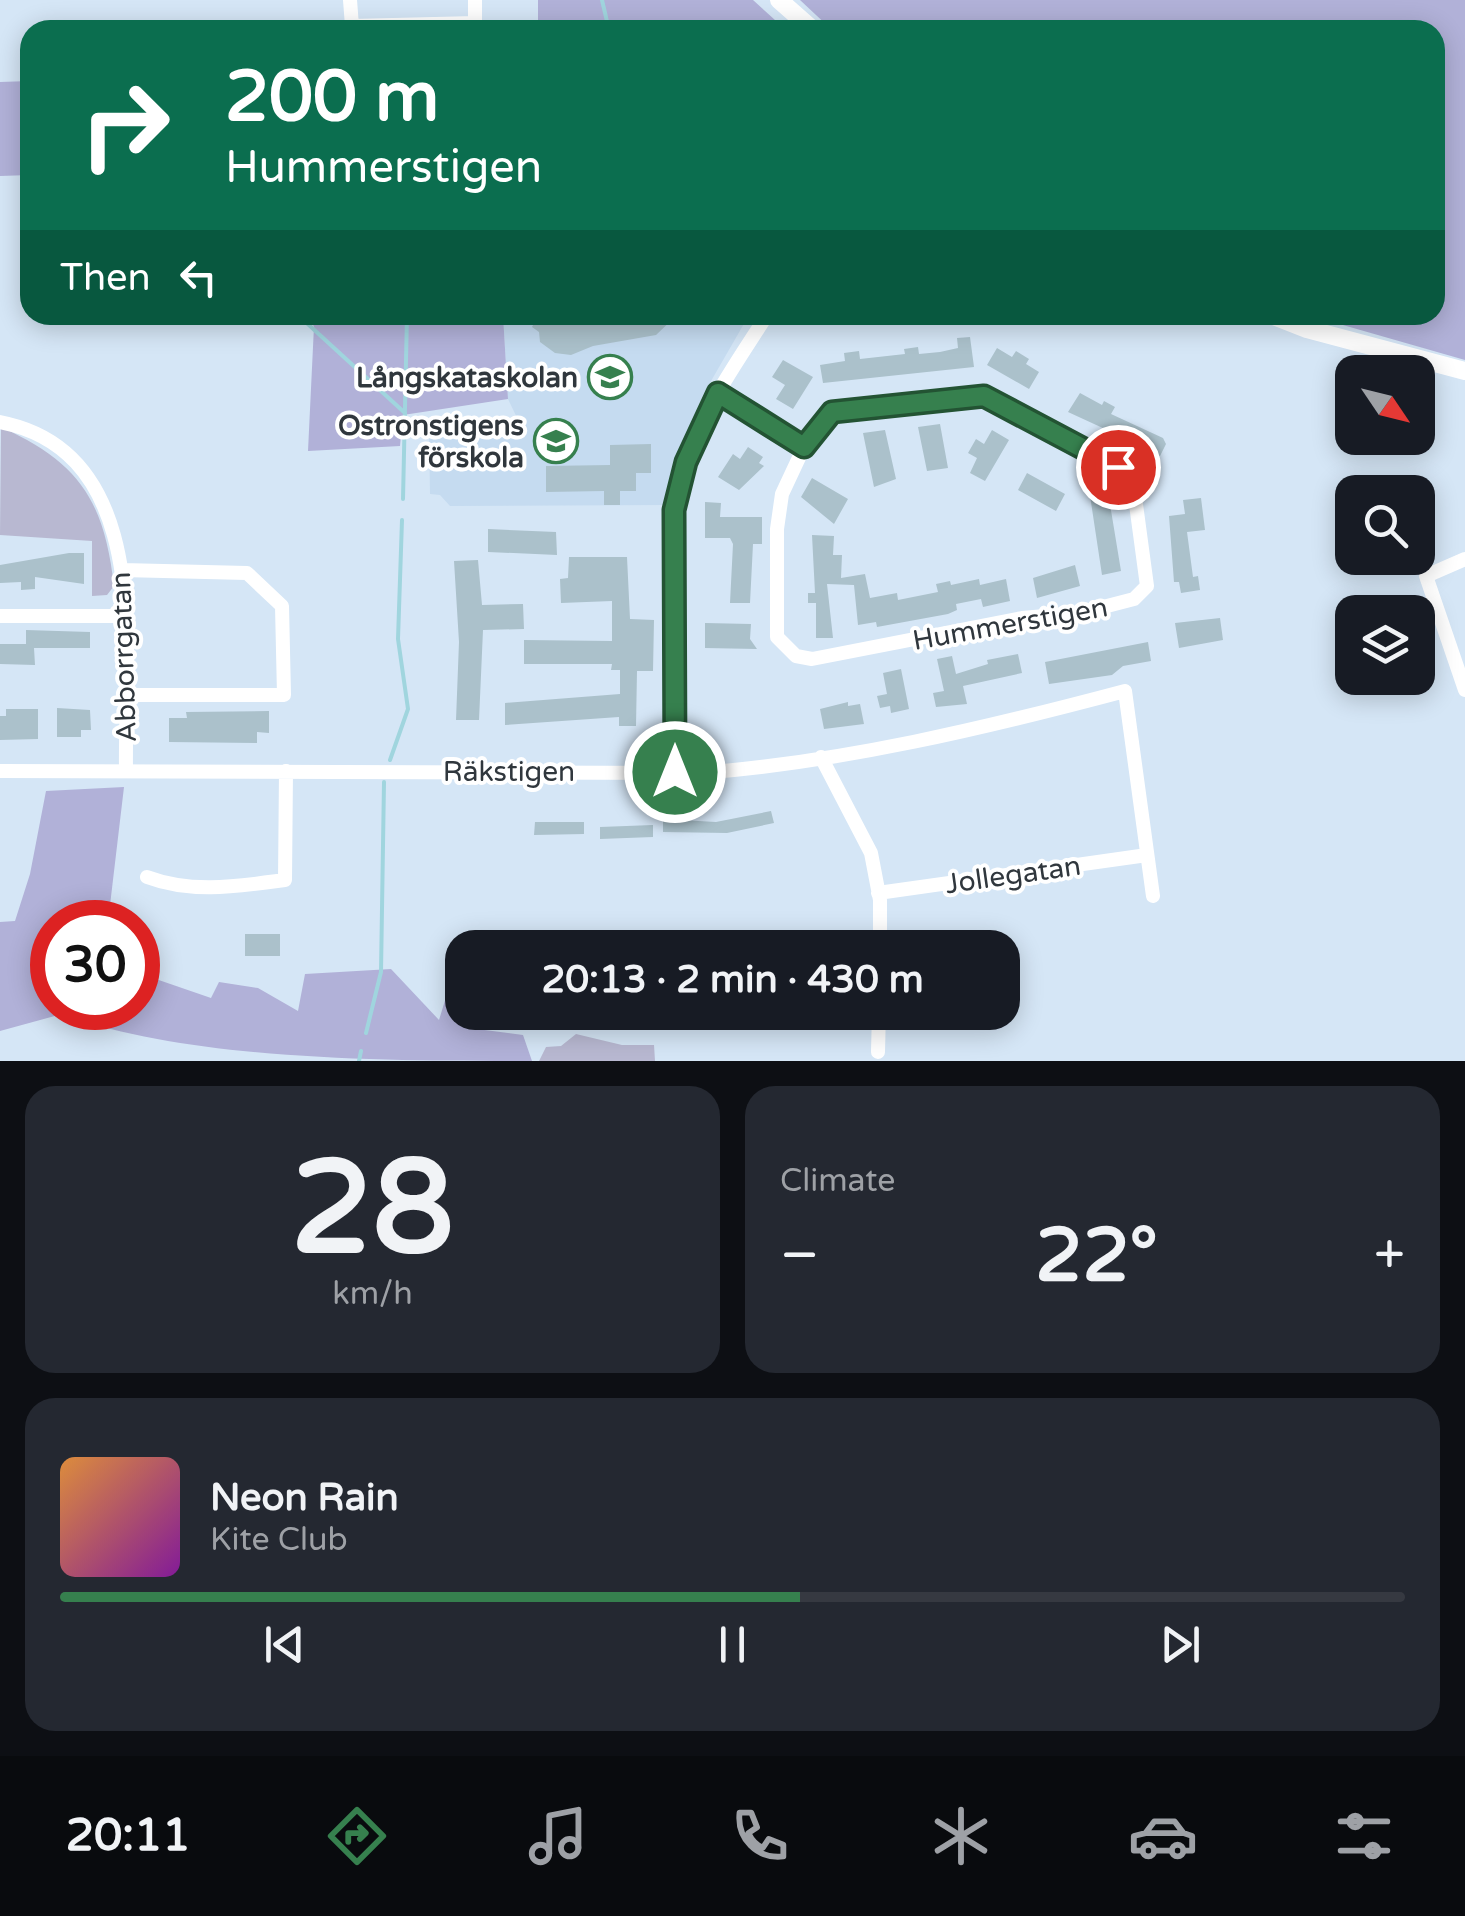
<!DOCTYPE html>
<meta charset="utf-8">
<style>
:root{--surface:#171b24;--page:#242831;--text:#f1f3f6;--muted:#9ea1a6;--line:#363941;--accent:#36804e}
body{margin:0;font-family:"Varela Round",sans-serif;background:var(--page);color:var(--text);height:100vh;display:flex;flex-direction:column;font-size:38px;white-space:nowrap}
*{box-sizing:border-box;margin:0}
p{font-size:32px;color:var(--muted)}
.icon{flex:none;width:55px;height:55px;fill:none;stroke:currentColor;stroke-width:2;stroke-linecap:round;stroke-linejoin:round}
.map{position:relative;height:1061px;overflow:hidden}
.side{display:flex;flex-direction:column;gap:25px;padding:25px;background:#0d0f14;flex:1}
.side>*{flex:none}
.hud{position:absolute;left:20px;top:20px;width:1425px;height:305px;border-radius:30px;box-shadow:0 5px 25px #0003;background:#0b6e4f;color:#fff;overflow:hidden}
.needle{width:65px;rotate:125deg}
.controls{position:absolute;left:1335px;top:355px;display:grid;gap:20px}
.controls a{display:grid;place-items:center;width:100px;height:100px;border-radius:20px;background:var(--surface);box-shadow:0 5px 25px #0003;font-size:50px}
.speed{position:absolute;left:30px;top:900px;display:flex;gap:20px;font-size:50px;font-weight:700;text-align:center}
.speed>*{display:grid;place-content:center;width:130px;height:130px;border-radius:50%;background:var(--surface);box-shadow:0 5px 25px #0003;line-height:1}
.speed .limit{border:15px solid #d22;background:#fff;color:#111}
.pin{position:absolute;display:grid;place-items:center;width:85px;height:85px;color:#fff;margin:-42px;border:5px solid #fff;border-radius:50%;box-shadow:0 2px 10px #0007}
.me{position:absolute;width:110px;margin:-55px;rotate:0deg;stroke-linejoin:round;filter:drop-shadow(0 0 8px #0008)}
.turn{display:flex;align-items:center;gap:35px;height:210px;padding:0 40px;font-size:45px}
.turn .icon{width:130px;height:130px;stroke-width:2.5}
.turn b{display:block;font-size:70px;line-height:85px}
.then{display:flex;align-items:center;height:95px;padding:0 40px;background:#0003;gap:20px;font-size:38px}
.big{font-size:75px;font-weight:800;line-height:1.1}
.side .tile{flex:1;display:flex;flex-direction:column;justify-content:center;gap:15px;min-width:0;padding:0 35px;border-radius:30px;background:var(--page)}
.side .dial{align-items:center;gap:0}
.dial b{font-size:130px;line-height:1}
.song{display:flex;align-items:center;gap:30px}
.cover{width:120px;height:120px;border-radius:15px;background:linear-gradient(135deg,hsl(30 70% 55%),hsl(290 70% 35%))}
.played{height:10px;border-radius:5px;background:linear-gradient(90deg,var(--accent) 55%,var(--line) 55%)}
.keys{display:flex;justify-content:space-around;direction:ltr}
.heat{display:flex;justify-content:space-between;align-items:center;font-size:55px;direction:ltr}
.side .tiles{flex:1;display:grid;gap:25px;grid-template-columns:1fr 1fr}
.tile:last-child{grid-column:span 2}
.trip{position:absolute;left:445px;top:930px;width:575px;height:100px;border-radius:30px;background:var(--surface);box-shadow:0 5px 25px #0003;font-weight:800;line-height:100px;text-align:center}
.tab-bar{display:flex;height:160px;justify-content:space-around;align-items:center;background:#090b0e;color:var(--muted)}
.tab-bar .icon{width:70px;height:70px}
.tab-bar .active{color:var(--accent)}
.tab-bar b{font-size:45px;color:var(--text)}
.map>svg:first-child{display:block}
.built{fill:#c5dbf0}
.green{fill:#b8b8d1}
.forest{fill:#b1b1d8}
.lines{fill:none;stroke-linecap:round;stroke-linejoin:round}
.stream{stroke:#a0d5de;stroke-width:4}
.building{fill:#abc1cb}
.minor{stroke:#fff;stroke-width:14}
.tertiary{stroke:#fff;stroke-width:18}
.route-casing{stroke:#235333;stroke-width:25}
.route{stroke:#36804e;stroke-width:18}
.labels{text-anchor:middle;stroke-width:8;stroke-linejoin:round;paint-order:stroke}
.poi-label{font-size:28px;font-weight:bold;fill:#30373d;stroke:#fff;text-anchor:end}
.street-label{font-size:28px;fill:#30373d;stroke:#fff}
</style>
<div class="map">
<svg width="1465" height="1061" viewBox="0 0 1465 1061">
<rect width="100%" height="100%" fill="#d5e6f6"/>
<path class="built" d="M503,315H749L703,395L680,451L669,505L450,506L440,495L430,494L429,432L519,422L508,399Z"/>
<path class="green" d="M1,427C80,463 104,501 114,586L107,595L92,596V541L0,535Z
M576,1034L622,1045H654L655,1061H539L546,1047L561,1046Z"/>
<path class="forest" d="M538,0H753L786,30H538Z
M800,0H1465V360L1308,315H1435V30H832Z
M30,81V175L0,176V82Z
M302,315H503L508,399L403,415L400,446L308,451L314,326Z
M124,787L108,922H52V1008H138V994L150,977L211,998L219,982L258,988L298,1011L305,974L391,969L439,1020L462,945L472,947L462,948V1012L474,1013L469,1028L523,1035L532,1061C391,1061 189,1061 62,1014L0,1031V922L15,921L30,874L46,791Z"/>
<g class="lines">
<path class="stream" d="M602,0L609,30
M298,315L405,413
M403,499L407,315
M390,760L408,709L398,639L402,520
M366,1033L381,972L384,782
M359,1061L361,1051"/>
</g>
<path class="building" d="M521,315L575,319L588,315H677L656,335L593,346L571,355L555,353L540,342L539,332L532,327L534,323Z
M970,337L974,367L823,383L820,365L845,361L844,353L859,351L860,359L905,354L904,349L918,347L919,354L940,352L958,348L957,338Z
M997,348L1012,357L1016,351L1029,359L1026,364L1039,372L1029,389L987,365Z
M783,360L813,377L793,409L776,399L785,385L772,377Z
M1080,393L1102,405L1104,401L1115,407L1111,414L1163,438L1166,444L1160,456L1142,450L1140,454L1115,440L1118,435L1068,412Z
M940,424L948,468L927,471L918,427Z
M885,430L896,479L874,487L863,433Z
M992,430L1009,440L985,481L970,473L977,458L968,453L976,439L984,444Z
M651,444V473H636V491H620V505H604V491L546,492V466L610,465V445Z
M748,447L763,457L759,463L764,466L739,490L718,477L733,454L740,459Z
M1027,473L1065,494L1056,511L1018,490Z
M812,478L848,499L834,524L801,497Z
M1107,486L1121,571L1102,575L1089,489Z
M1201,498L1205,530L1187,532L1193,577L1198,576L1200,590L1181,593L1179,582H1174L1169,516L1185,514L1183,500Z
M705,502L721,503L720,517H762V544H753L750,603H730L733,544L730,538H705Z
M488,529L556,532L557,555L488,552Z
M812,535L834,536L833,555H842L841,578L865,574L870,598L897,593L898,600L938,592L936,584L950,581L951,585L979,579L980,585L1006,579L1010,601L983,607L981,599L956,604L957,610L948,614L877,627L876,622L858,625L854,585L827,584L833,638H816V603H808V593H815Z
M69,553H84V584L35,577V589L21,590V582L0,583V565Z
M569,557H627L630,619L654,620L653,671H637L636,726H619V717L505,725V703L620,694V670H611L612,664H524V640L612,641V601L561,603L560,579L568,578Z
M478,560L482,605L523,604L524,629L483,630L479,720H456L459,642L454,561Z
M1075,565L1080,586L1037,598L1033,578Z
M1220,618L1223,640L1179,648L1175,623Z
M705,623L751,624L750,639L757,649L705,648Z
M26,630L90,632V648H34L35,665L0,664V644H26Z
M1148,642L1151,661L1123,666L1112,675L1049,684L1045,662Z
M1018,654L1022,673L963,686L967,704L936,707L933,693L944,691L937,659L952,656L956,674L988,664L987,660Z
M901,669L909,709L891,713L890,706L880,708L877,696L887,694L883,673Z
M848,702V706L860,704L864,724L824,729L820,709Z
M57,708L90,710L91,730H81V737H57Z
M6,709H38V739L0,740V716H6Z
M269,711V733L257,732V743L169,742V718H187L186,712Z
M771,811L774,823L727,833L663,832V819L716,822Z
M535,822H584V834L534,835Z
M653,825V837L600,839V827Z
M245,934H280V956H245Z"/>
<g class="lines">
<path class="minor" d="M350,0L352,26L475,23V0
M718,393L804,447L833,412L985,396L1118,467L1133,482L1147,586L1134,599L1080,613L1022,618L812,659L796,656L777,637V529L782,494L804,447
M0,422C155,452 124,656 126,770
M1465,559L1426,576L1465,690
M122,570L247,573L282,606L284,695H125
M0,616H125
M821,757L871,853L880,900V948
M0,771L700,773C843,762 986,728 1125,691L1153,896
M675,772C676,679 656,548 686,461C704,408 737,362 767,315
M147,877C192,894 239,886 285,880L286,771
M878,893L1147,855
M878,1052L879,1012"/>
<path class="tertiary" d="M779,0L813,30
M1271,315L1307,329L1465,371"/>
</g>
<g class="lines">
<defs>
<path id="route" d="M675,772L674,510L686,462L718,393L804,447L832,412L984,396L1118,467"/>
</defs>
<use href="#route" class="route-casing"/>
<use href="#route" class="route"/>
</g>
<defs>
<symbol id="school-ring" viewBox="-11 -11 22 22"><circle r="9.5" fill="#fff" stroke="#36804e" stroke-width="1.5"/><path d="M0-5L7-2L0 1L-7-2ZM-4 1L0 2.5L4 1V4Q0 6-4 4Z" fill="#36804e"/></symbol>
</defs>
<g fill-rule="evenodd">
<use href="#school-ring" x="585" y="352" width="50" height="50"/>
<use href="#school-ring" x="531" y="416" width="50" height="50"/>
</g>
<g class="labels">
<g class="poi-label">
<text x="578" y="387">Långskataskolan</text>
<text x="524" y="435">Ostronstigens<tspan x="524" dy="32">förskola</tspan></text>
</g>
<g class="street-label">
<text transform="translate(1010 623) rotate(-10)" y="10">Hummerstigen</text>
<text transform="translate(123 657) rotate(-92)" y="10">Abborrgatan</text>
<text x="509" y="781">Räkstigen</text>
<text transform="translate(1013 874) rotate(-8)" y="10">Jollegatan</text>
</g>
</g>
</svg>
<div class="controls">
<a><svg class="needle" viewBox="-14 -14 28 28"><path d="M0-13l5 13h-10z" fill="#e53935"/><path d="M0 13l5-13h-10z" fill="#9ea1a6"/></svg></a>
<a><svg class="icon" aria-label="search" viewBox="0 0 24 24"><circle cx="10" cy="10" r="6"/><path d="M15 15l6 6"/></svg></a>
<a><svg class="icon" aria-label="layers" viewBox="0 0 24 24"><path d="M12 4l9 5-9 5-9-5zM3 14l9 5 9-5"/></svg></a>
</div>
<div class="speed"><div class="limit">30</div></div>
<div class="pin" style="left:1118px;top:467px;background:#d93025"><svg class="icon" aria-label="arrive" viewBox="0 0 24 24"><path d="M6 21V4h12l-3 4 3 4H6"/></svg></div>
<svg class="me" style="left:675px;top:772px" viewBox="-20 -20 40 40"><circle r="17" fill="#36804e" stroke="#fff" stroke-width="3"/><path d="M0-11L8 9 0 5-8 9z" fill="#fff"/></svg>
<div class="trip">20:13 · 2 min · 430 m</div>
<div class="hud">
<div class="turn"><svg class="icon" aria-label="right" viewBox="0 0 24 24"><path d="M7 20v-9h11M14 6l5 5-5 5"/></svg><div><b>200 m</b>Hummerstigen</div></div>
<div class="then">Then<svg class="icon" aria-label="left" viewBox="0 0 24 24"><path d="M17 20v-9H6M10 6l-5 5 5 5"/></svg></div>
</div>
</div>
<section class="side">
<div class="tiles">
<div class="tile dial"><b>28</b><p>km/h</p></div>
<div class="tile"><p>Climate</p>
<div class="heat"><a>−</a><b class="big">22°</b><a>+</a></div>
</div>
<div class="tile">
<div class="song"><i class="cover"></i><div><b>Neon Rain</b><p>Kite Club</p></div></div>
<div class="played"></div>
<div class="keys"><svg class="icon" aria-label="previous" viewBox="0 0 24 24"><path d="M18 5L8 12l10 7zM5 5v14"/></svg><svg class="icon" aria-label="pause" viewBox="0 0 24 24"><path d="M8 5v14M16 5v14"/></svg><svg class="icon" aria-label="next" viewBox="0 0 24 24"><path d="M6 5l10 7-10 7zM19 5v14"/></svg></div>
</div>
</div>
</section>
<nav class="tab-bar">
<b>20:11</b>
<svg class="icon active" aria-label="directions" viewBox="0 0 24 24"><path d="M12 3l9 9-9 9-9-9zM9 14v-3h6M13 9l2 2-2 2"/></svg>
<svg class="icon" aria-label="music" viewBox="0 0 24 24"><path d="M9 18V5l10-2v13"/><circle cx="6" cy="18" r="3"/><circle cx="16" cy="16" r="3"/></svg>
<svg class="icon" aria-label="phone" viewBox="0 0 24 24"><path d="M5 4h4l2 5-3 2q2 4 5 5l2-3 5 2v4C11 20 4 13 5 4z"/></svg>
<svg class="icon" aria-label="climate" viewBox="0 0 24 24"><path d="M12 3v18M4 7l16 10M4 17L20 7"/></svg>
<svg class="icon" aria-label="car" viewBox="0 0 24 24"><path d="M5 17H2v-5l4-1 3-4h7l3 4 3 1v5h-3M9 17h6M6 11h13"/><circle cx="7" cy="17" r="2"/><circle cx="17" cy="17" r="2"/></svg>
<svg class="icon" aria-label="filters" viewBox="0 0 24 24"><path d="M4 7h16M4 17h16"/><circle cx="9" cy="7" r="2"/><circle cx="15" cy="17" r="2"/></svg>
</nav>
